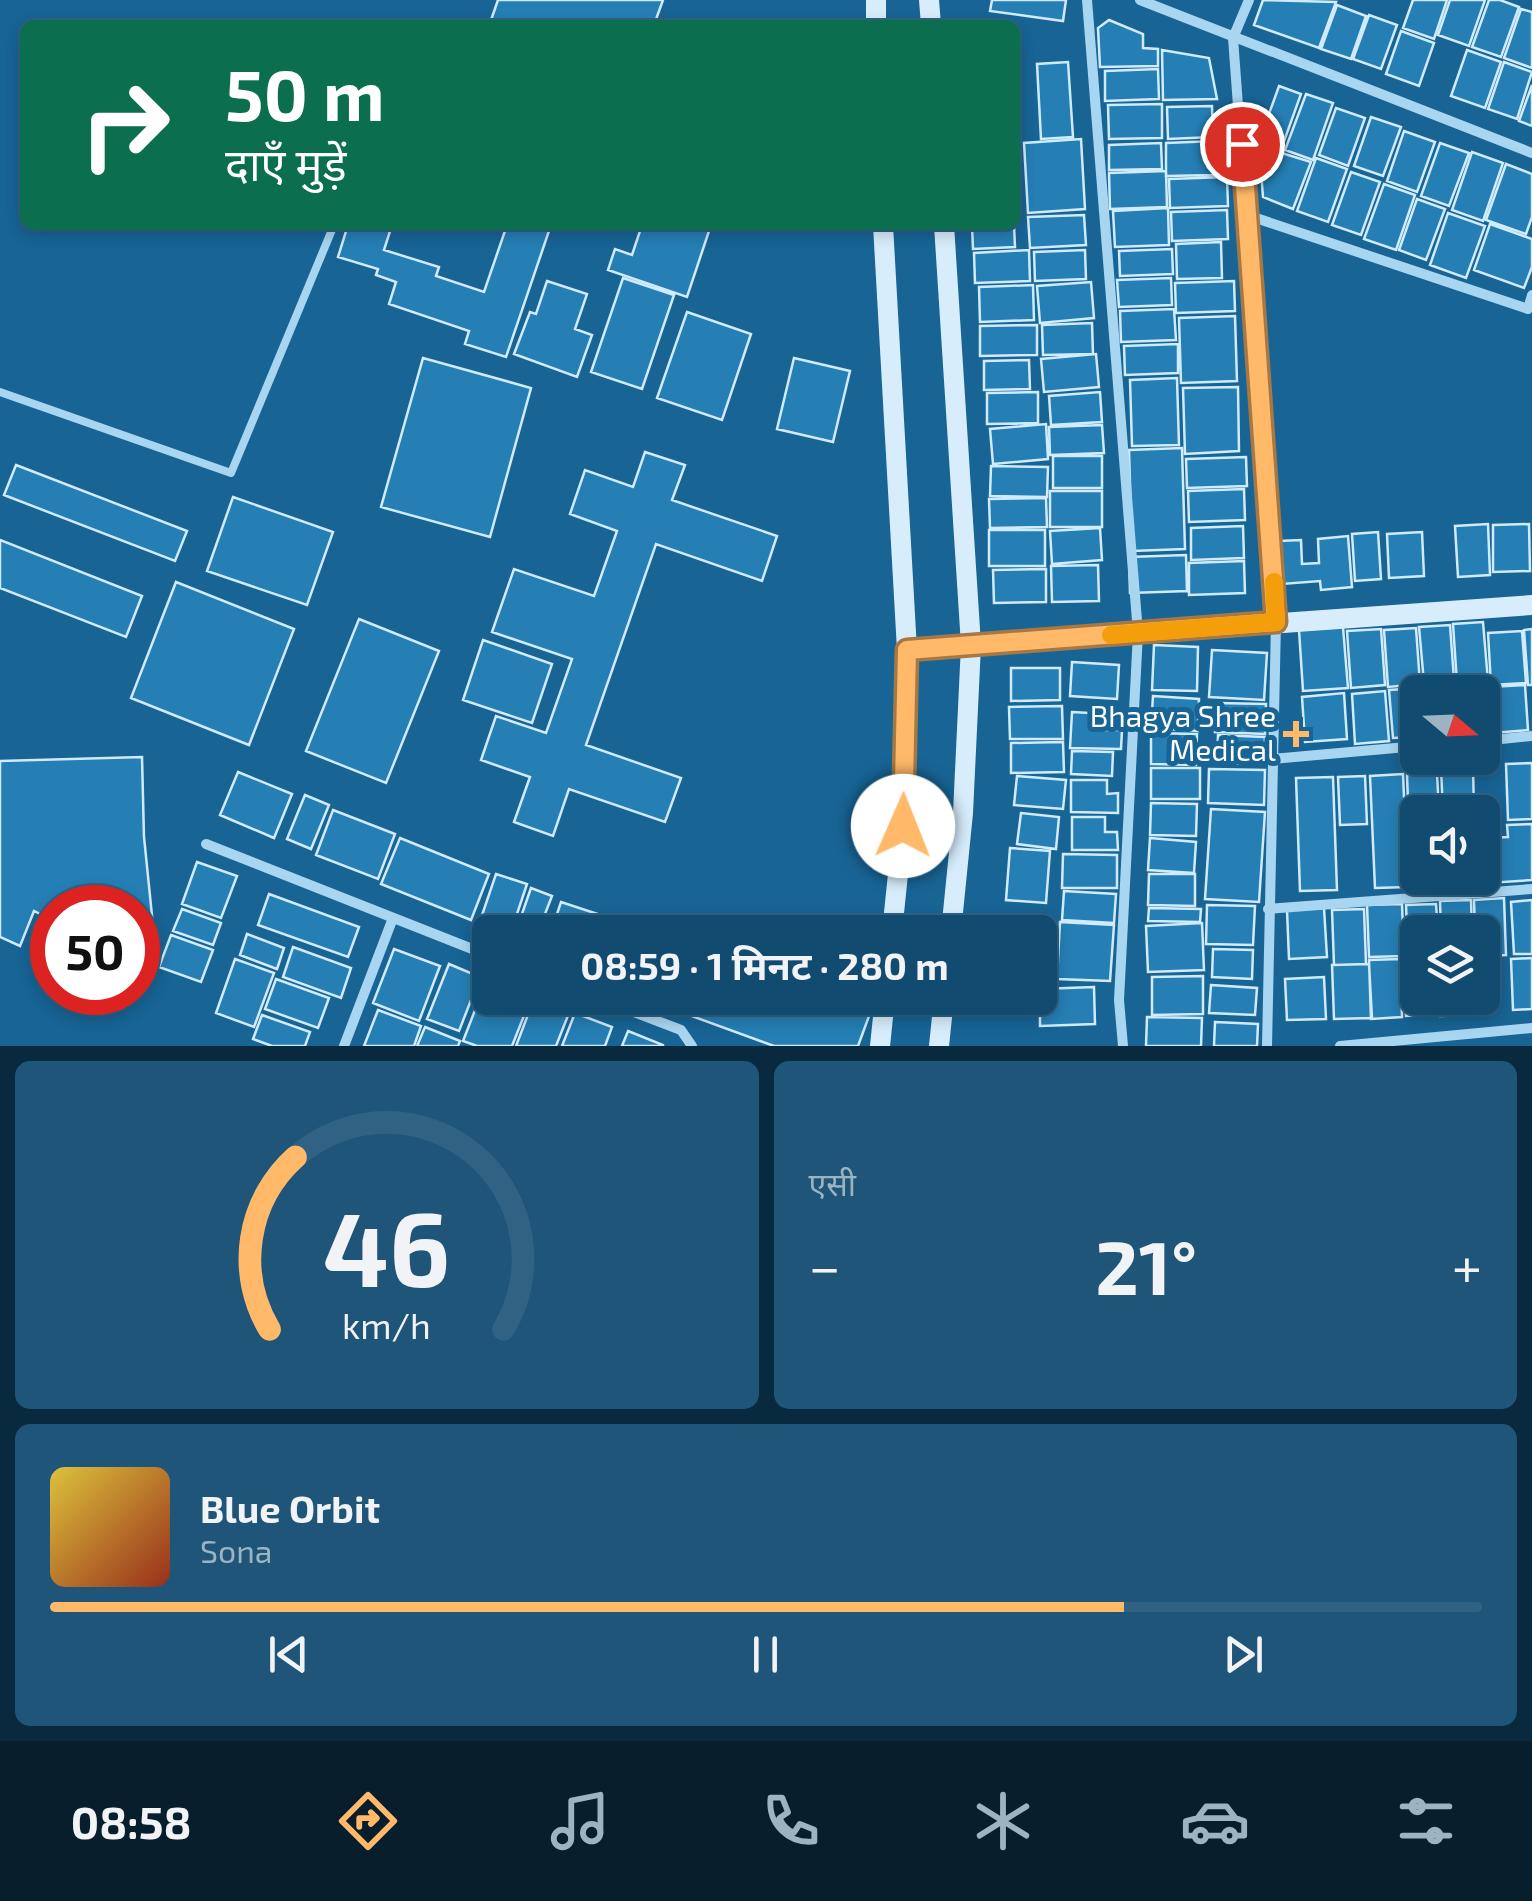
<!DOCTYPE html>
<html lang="hi">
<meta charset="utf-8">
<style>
:root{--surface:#114b70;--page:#1e5578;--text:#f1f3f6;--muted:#9cb3c3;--line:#306383;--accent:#ffb968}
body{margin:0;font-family:"Exo 2","Noto Sans Devanagari",sans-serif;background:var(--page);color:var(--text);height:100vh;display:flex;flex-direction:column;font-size:38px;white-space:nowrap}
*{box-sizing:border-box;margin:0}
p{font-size:32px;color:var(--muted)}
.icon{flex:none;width:55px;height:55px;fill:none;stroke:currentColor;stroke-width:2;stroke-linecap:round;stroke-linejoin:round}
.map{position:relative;height:1046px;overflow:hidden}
.details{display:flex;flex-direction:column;gap:15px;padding:15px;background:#09293e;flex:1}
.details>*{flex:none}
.top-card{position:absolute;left:20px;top:20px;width:1000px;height:210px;border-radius:15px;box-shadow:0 5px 15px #0003,0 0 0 2px var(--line);background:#0b6e4f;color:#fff;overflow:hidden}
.needle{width:65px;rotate:109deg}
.tools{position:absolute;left:1400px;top:675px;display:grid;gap:20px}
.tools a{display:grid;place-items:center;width:100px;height:100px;border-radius:15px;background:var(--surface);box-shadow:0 5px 15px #0003,0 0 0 2px var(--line);font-size:50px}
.speed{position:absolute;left:30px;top:885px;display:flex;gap:20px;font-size:50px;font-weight:700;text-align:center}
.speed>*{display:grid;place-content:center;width:130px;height:130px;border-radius:50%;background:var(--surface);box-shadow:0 5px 15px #0003,0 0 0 2px var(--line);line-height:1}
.speed .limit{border:15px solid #d22;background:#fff;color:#111}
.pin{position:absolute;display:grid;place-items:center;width:85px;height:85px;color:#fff;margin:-42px;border:5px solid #fff;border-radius:50%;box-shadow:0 2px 10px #0007}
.me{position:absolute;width:110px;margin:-55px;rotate:1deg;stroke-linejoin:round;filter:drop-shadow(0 0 8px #0008)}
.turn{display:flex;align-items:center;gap:35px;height:210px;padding:0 40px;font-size:45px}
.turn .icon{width:130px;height:130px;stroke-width:2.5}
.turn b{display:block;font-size:70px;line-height:85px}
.big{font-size:75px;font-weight:700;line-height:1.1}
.details .tile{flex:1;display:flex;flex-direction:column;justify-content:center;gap:15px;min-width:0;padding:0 35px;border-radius:15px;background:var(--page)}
.details .dial{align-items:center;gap:0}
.dial svg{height:260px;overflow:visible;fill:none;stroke:var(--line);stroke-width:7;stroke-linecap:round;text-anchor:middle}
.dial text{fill:var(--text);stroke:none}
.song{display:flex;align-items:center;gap:30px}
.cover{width:120px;height:120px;border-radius:15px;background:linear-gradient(135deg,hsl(50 70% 55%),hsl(10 70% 35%))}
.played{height:10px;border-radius:5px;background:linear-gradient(90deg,var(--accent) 75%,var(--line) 75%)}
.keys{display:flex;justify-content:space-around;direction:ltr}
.heat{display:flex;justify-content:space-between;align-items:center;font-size:55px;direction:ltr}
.details .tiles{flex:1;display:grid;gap:15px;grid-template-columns:1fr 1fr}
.tile:last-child{grid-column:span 2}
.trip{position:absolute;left:472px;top:915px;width:585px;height:100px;border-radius:15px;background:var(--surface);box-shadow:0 5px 15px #0003,0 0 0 2px var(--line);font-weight:700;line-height:100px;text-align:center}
.menu{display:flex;height:160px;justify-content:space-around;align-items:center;background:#071e2d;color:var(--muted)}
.menu .icon{width:70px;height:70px}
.menu .on{color:var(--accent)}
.menu b{font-size:45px;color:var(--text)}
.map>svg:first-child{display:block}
.building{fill:#257eb4;stroke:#cfebfc;stroke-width:2.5}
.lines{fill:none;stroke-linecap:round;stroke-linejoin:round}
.lane{stroke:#a8d6f1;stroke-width:8}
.street{stroke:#a8d6f1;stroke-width:10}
.secondary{stroke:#d7edfc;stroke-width:20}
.route-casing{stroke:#a67844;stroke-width:25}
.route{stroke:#ffb968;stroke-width:18}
.slow{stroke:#f59e0b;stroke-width:18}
.poi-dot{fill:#ffb968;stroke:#176495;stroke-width:4}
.labels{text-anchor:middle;stroke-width:10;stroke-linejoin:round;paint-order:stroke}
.poi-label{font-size:30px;fill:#fff;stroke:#176495;text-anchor:end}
</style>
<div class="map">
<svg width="1532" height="1046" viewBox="0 0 1532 1046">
<rect width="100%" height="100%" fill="#176495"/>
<path class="building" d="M498,0H663L654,25H504L491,20Z
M992,0H1066L1063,21L990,11Z
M1263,0L1336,2L1319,48L1254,25Z
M1413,0H1447L1434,39L1403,28Z
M1450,0H1485L1469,46L1438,35Z
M1489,0H1500L1519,7L1501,57L1472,47Z
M1337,5L1366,16L1351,59L1321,49Z
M1521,9L1532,12V68L1504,58Z
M1369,15L1397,25L1381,69L1353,59Z
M1109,20L1143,34V48L1158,49V66L1100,67L1098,28Z
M1401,31L1434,43L1419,86L1386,74Z
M1162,50L1209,58L1217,99L1163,100Z
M1467,50L1501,62L1485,108L1451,96Z
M1068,62L1073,137L1041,139L1037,64Z
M1504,62L1532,72L1517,119L1488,109Z
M1158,69L1159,99L1105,101V71Z
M1532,85V126L1519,121Z
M1279,86L1301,94L1282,147L1260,139Z
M1306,94L1333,103L1313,160L1285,150Z
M1162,104V138L1109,139L1108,105Z
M1212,106L1213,137L1168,139L1167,107Z
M1336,108L1365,118L1348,166L1319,155Z
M1371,117L1401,127L1383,176L1354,166Z
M1404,131L1435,142L1417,192L1387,181Z
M1081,139L1085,209L1028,213L1024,143Z
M1215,141L1216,175L1166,176V143Z
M1161,143L1162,169L1109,170V145Z
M1440,143L1469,153L1449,206L1421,196Z
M1259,146L1311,162L1293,209L1263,197Z
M1472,152L1503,163L1483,221L1452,210Z
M1316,158L1347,169L1328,222L1297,211Z
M1506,164L1532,174V217L1526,234L1486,220Z
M1166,171L1167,207L1110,209L1109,173Z
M1351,172L1380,182L1361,235L1332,225Z
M1227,177L1228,206L1170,208L1169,179Z
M1384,184L1415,195L1396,250L1364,239Z
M1417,199L1445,209L1426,260L1399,250Z
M1168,208L1169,245L1115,247L1113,211Z
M1227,210L1228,239L1172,241L1171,212Z
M1448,213L1485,226L1466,278L1430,265Z
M1084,215L1086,245L1030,248L1028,217Z
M1490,224L1532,239V267L1524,288L1474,270Z
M348,225H392L384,250L439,267L436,276L484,292L507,225H551L506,357L465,344L469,331L389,304L396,282L376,275L378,269L338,257Z
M642,225H711L687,297L608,270L615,249L632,255Z
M972,225H1014L1015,247L973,249Z
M1221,242L1222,278L1177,279L1176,244Z
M1172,249L1173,274L1120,276L1119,251Z
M1029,250L1030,281L975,283L974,253Z
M1085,250L1086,279L1035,281L1034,252Z
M623,278L674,295L642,389L591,372Z
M1171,278L1172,305L1119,307L1117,280Z
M547,281L587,294L575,329L592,335L577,377L514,354L530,312L536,314Z
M1234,281L1235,311L1176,313L1175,283Z
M1091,282L1094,318L1040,323L1037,286Z
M1033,285L1034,320L980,322L979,287Z
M1174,309L1176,340L1121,342L1120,311Z
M687,312L751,334L722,420L657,398Z
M1235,316L1237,381L1181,383L1179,318Z
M1092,323L1093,354L1043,355L1042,325Z
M1037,325V355L980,356V326Z
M1178,344V373L1125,375L1124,346Z
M1096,354L1099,387L1044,392L1041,359Z
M423,358L531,388L490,537L381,507Z
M794,358L850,371L833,442L777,429Z
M1029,360L1030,389L984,390V361Z
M1177,378L1179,445L1132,446L1130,380Z
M1238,387L1239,451L1185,454L1183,388Z
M1038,392V423L987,424V393Z
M1100,392L1102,422L1051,425L1049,396Z
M1046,424L1048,459L993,464L990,429Z
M1102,425L1104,453L1050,455L1049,427Z
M1182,448L1185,549L1132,551L1129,450Z
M645,452L685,465L672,500L777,536L762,581L656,544L586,745L681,778L665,822L569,789L553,836L514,822L530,777L481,760L496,716L546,733L572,659L492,632L514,569L594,596L617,531L570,514L585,470L633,487Z
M1053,456H1102V488H1053Z
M1246,457L1247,486L1187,488L1186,459Z
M16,465L187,531L175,561L4,495Z
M991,466L1048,467L1047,497L990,496Z
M1244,489L1245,520L1189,522L1188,491Z
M1050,491H1102V527H1050Z
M233,497L333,532L307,605L207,571Z
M1046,498L1047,527L990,528L989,499Z
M1488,524L1490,575L1458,577L1455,526Z
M1529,524L1530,571L1493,572V525Z
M1243,526L1244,558L1191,560V528Z
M1100,528L1102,560L1052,564L1050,531Z
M989,530H1045V566H989Z
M1378,532L1381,579L1355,581L1352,534Z
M1422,532L1424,576L1389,578L1387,534Z
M1348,536L1352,587L1321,590L1320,581L1282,584L1279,541L1301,540L1302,564L1319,563L1318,539Z
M0,540L142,596L126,637L0,588Z
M1186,555L1187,591L1130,593L1129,557Z
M1244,561L1245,593L1189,595V563Z
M1098,565L1099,601L1052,602L1051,566Z
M1046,569V602L994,603L993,570Z
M176,582L294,629L249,745L131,698Z
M359,619L439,651L386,783L306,751Z
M1483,622L1488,681L1457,683L1453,624Z
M1450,625L1454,680L1424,683L1419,627Z
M1343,627L1348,688L1303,691L1299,630Z
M1416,628L1420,684L1388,687L1384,630Z
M1381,629L1385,685L1351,688L1347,631Z
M1532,629V685H1528L1524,630Z
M1522,631L1526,683L1491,685L1488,633Z
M483,640L552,664L532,723L463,700Z
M1154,645L1198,647L1197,691L1152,690Z
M1212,650L1267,653L1264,700L1209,697Z
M1072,662L1119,665L1117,699L1070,696Z
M1011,668H1060V700L1011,701Z
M1486,685L1490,731L1482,732V692H1457V687Z
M1525,685L1528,730L1493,733L1489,687Z
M1419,688L1420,692H1418V737L1393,738L1389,690Z
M1385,691L1389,741L1355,744L1352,694Z
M1344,693L1347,739L1305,742L1302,697Z
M1153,696L1199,699L1198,731L1151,728Z
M1217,703L1266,704L1265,734L1215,732Z
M1062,706L1063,739H1010L1009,707Z
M1072,712L1107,714L1106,730H1122L1121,749L1070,748Z
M1151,733L1197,734L1196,765L1151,764Z
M1218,735L1265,737L1264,764L1217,763Z
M1063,742L1064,772L1011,773V743Z
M1072,751L1113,752L1112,776L1071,774Z
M142,757L144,837L155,945L138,946V908H52V920L34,911L20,946L0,937V761Z
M1532,763V819L1508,820L1506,764Z
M1473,767L1474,812H1443L1441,768Z
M1151,768H1200V799H1151Z
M1209,769L1265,770L1264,805L1208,803Z
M238,772L292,794L274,838L220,815Z
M1437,773L1439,812H1418V878H1442V881L1411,883L1407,775Z
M1403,774L1408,887L1375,888L1370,776Z
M1017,776L1066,780L1063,809L1014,805Z
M1365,776L1367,824L1340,825L1338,777Z
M1333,777L1337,890L1300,891L1296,778Z
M1071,780H1107V794L1118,793V813L1071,812Z
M305,795L329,805L311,849L287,839Z
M1151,803L1197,804L1196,836L1150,835Z
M1211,809L1265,812L1259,902L1205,899Z
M333,810L395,834L378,879L316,855Z
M1021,813L1059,817L1056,849L1017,844Z
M1072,817H1105V832H1117L1118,850H1072Z
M1532,824V880L1488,883L1486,838L1508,837L1507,825Z
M400,838L489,874L471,920L381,884Z
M1150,838L1196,842L1194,873L1148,870Z
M1010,848L1050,851L1046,903L1006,900Z
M1063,854L1117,855V888H1062Z
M197,862L237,876L221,918L182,904Z
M496,874L527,884L511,932L479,924Z
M1149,874H1195V906L1148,905Z
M531,888L552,896L538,932H520L516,931Z
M1064,891L1116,894L1114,923L1062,920Z
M269,894L359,927L348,957L258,925Z
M1504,898L1506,955L1482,956V932H1475L1474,900Z
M1471,900L1472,932H1441L1440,901Z
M1532,900V954H1514L1511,902Z
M561,902L622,922L618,932H551Z
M1402,904L1404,956L1369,957L1367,905Z
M1436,904L1438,932H1418V953L1408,954L1406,905Z
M1207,905L1255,906L1253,945L1206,944Z
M1149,908L1201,909L1200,922L1148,921Z
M1324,908L1327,957L1289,959L1287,910Z
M182,909L221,923L213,945L173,931Z
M1364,909L1366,964L1334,965L1332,910Z
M1060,922L1114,925L1110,981L1057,979Z
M1202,923L1204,970L1148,972L1146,926Z
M247,934L284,948L277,969L240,955Z
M171,935L213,950L201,982L159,967Z
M293,947L351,968L341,998L283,977Z
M394,949L440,966L419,1021L373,1003Z
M1213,949L1253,950L1252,979L1212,977Z
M1532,958V1009L1513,1010L1511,959Z
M235,959L274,973L254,1027L216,1013Z
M1400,959L1402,1017L1371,1019L1369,960Z
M1403,959H1418V998H1438V1014L1406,1016Z
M449,964L480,977L459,1031L427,1019Z
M1369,964L1372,1018L1334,1019L1332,965Z
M1203,976V1014L1152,1015V977Z
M488,977L490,978V998H531L512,1046H477L463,1041Z
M1324,977L1326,1019L1287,1020L1285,979Z
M276,979L329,998L318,1028L265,1009Z
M1211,985L1257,988L1255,1015L1209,1013Z
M1094,987L1095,1024L1040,1026V989Z
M695,998H843L872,1008L858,1046H774L689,1015Z
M1440,998H1473V1015L1440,1016Z
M534,999L569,1013L556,1046H516Z
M378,1010L421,1026L414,1046H364Z
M575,1013L612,1027L605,1046H562Z
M262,1015L310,1032L305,1046H272L253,1039Z
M1147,1017L1202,1018L1201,1046H1146Z
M1215,1022L1258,1024L1257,1046H1214Z
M425,1027L460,1041L458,1046H417Z
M628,1031L663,1045V1046H622Z"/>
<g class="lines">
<path class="lane" d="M0,392L231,473L334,225"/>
<path class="street" d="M1087,0L1138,633L1119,1000L1123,1046
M1140,0L1532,153
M1249,0L1233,38L1276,622L1267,1046
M1247,215L1528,309L1532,295
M1482,741L1532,736
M1272,759L1418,746
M206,844L490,956
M1268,909L1532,889
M597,998L681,1030L692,1046
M344,1046L393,918
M1340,1046L1532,1028"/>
<path class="secondary" d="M876,0V25
M929,0L931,25
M883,225L907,650L903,826L892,932
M944,225L971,645L963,813L951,932
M907,650L1532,605
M880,1046L885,998
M939,1046L944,998"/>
</g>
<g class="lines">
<defs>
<path id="route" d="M903,826L907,650L1276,622L1242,144"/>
</defs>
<use href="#route" class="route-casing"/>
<use href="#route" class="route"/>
<path class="slow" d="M1111,635L1276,622L1274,582"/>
</g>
<path class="poi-dot" d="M1291 719h10v10h10v10h-10v10h-10v-10h-10v-10h10z"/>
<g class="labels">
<g class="poi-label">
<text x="1276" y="727">Bhagya Shree<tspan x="1276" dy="34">Medical</tspan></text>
</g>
</g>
</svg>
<div class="tools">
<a><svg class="needle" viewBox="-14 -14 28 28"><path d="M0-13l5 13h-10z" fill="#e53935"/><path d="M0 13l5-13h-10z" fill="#9cb3c3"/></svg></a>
<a><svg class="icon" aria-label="sound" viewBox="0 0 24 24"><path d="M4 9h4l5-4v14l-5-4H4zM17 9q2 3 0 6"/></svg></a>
<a><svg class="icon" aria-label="layers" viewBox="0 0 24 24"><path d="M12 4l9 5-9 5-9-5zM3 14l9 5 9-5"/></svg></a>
</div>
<div class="speed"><div class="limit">50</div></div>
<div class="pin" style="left:1242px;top:144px;background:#d93025"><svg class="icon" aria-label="arrive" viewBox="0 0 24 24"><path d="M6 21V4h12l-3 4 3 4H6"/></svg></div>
<svg class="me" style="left:903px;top:826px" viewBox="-20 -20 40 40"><circle r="19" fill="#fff"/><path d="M0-13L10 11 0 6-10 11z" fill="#ffb968"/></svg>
<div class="trip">08:59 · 1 मिनट · 280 m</div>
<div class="top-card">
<div class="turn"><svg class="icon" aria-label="right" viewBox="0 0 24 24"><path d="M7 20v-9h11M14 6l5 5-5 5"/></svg><div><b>50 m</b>दाएँ मुड़ें</div></div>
</div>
</div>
<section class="details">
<div class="tiles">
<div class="tile dial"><svg viewBox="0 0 100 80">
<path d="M14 69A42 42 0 1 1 86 69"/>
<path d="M14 69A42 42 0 0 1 22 16" stroke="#ffb968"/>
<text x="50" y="56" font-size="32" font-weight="700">46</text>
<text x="50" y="72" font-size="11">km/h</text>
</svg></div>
<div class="tile"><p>एसी</p>
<div class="heat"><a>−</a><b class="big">21°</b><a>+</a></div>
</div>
<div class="tile">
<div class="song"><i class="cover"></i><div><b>Blue Orbit</b><p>Sona</p></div></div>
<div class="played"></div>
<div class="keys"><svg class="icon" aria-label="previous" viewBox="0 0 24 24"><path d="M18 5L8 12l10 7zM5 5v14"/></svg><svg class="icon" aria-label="pause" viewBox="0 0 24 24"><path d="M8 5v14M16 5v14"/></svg><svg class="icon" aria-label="next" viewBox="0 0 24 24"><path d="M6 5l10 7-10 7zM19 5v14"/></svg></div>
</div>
</div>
</section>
<nav class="menu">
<b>08:58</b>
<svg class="icon on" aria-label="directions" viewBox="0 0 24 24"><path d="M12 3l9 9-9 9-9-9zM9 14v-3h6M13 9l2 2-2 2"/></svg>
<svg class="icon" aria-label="music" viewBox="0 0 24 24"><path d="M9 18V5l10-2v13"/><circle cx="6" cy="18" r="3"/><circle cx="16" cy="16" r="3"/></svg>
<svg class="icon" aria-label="phone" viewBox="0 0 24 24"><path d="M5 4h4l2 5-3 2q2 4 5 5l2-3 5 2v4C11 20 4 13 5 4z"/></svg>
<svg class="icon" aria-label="climate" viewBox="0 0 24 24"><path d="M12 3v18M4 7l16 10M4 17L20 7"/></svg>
<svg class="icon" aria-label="car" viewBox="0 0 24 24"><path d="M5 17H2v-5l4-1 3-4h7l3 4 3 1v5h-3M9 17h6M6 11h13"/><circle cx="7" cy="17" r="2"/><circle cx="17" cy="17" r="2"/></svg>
<svg class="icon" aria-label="filters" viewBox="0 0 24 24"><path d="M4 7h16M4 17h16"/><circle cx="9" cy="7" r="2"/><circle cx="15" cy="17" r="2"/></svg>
</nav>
